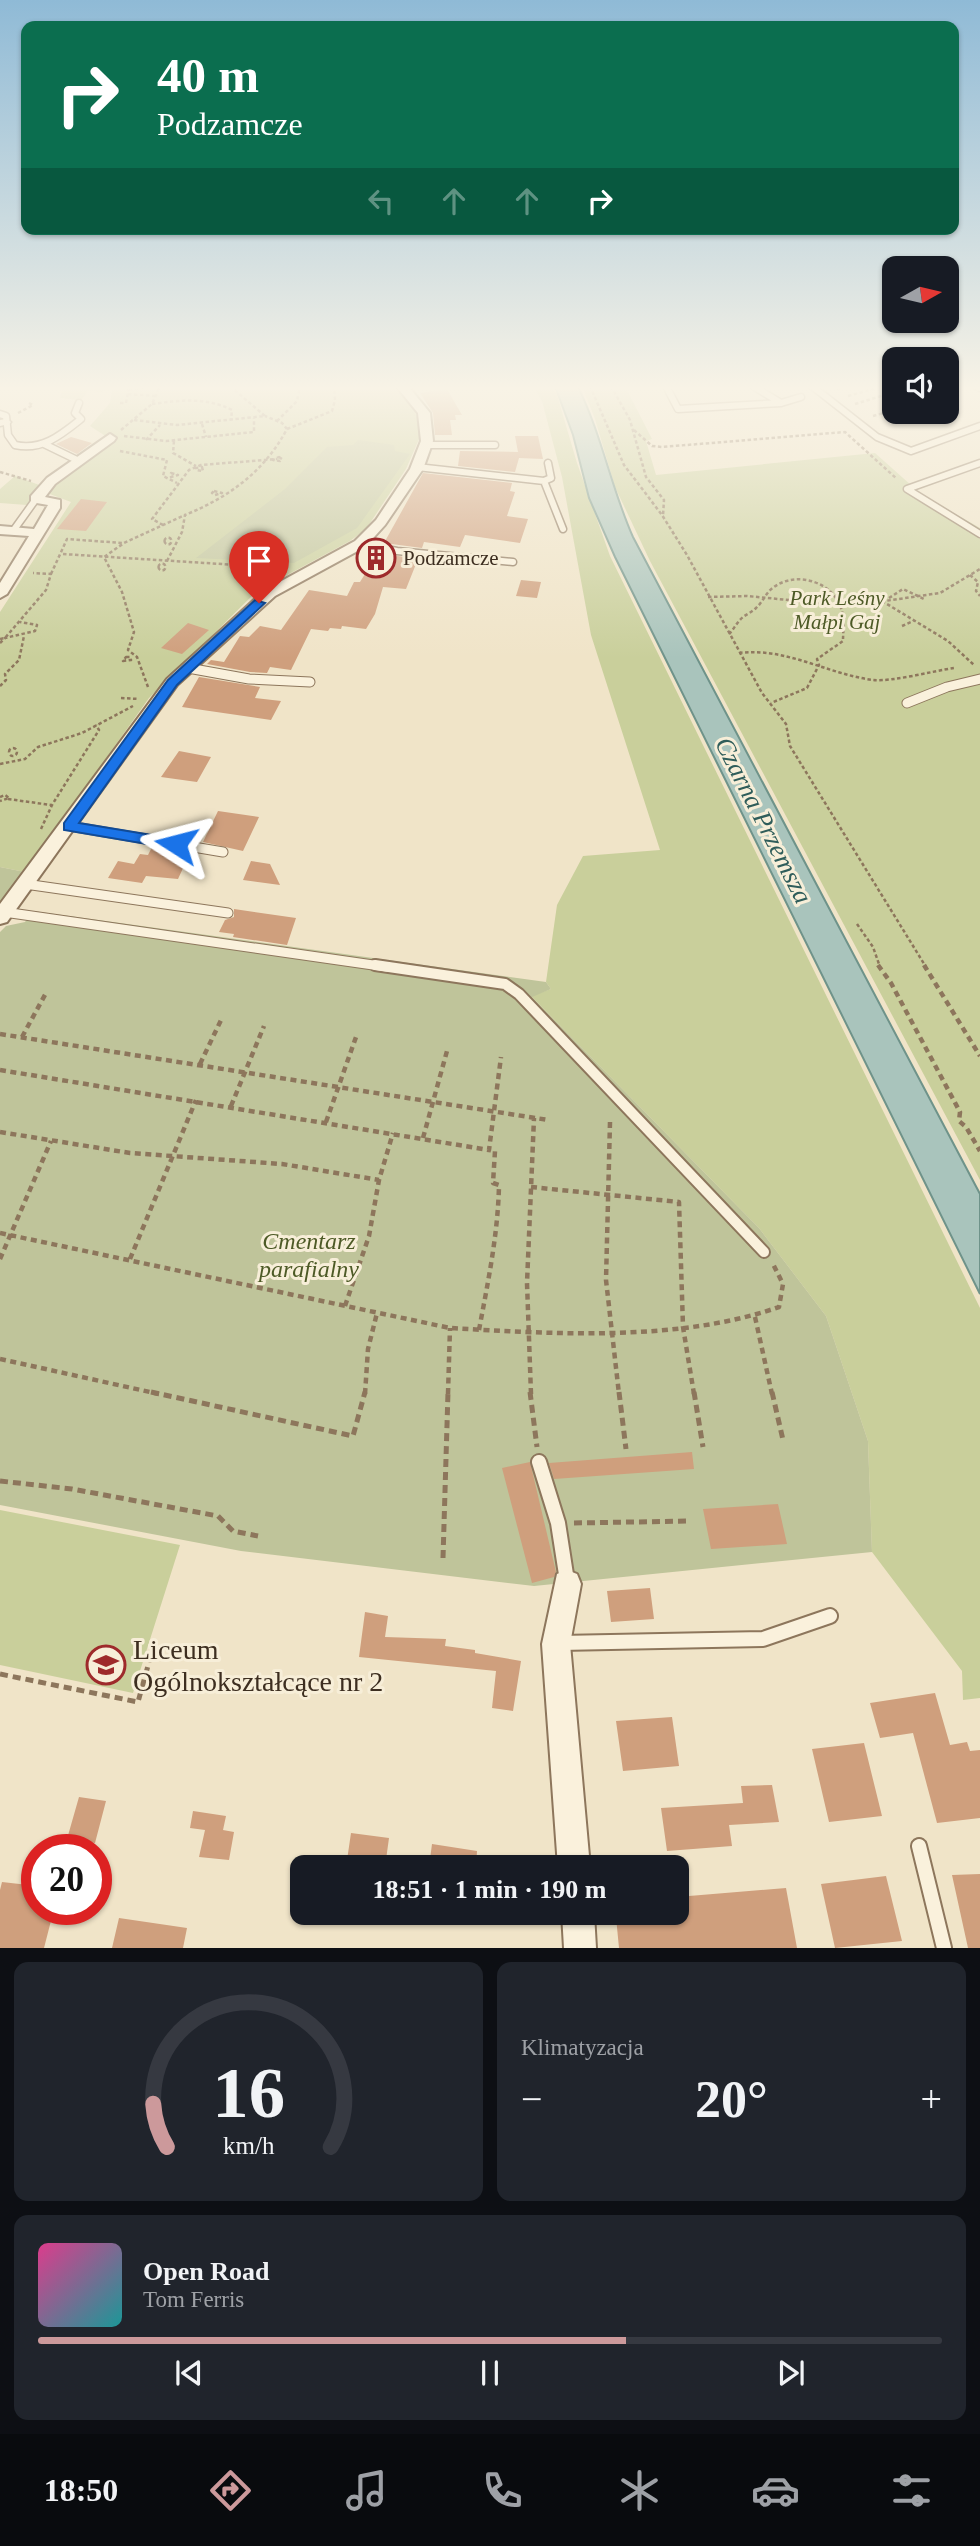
<!DOCTYPE html>
<html lang="pl">
<meta charset="utf-8">
<style>
:root{--surface:#171b24;--page:#20242c;--text:#f1f3f6;--muted:#9ea1a6;--line:#363941;--accent:#cc999b}
body{margin:0;font-family:"Times New Roman",serif;background:var(--page);color:var(--text);height:100vh;display:flex;flex-direction:column;font-size:26px;white-space:nowrap}
*{box-sizing:border-box;margin:0}
p{font-size:23px;color:var(--muted)}
.icon{flex:none;width:38px;height:38px;fill:none;stroke:currentColor;stroke-width:2;stroke-linecap:round;stroke-linejoin:round}
.map{position:relative;height:1948px;overflow:hidden}
.details{display:flex;flex-direction:column;gap:14px;padding:14px;background:#0d0f14;flex:1}
.details>*{flex:none}
.banner{position:absolute;left:21px;top:21px;width:938px;height:214px;border-radius:14px;box-shadow:0 2px 5px #0004;background:#0b6e4f;color:#fff;overflow:hidden}
.needle{width:46px;rotate:82deg}
.tools{position:absolute;left:882px;top:256px;display:grid;gap:14px}
.tools a{display:grid;place-items:center;width:77px;height:77px;border-radius:14px;background:var(--surface);box-shadow:0 2px 5px #0004;font-size:35px}
.speed{position:absolute;left:21px;top:1834px;display:flex;gap:14px;font-size:35px;font-weight:700;text-align:center}
.speed>*{display:grid;place-content:center;width:91px;height:91px;border-radius:50%;background:var(--surface);box-shadow:0 2px 5px #0004;line-height:1}
.speed .limit{border:10px solid #d22;background:#fff;color:#111}
.pin{position:absolute;display:grid;place-items:center;width:60px;height:60px;color:#fff;margin:-72px -30px;border-radius:50% 50% 50% 0;rotate:-45deg;box-shadow:0 0 7px #0007}
.pin .icon{rotate:45deg}
.me{position:absolute;width:77px;margin:-38px;rotate:279deg;stroke-linejoin:round;filter:drop-shadow(0 0 5px #0008)}
.turn{display:flex;align-items:center;gap:24px;height:147px;padding:0 21px;font-size:32px}
.turn .icon{width:91px;height:91px;stroke-width:2.5}
.turn b{display:block;font-size:49px;line-height:60px}
.lanes{display:flex;align-items:center;height:66px;padding:0 21px;background:#0003;justify-content:center;gap:35px;direction:ltr}
.lanes .off{opacity:.35}
.big{font-size:52px;font-weight:700;line-height:1.1}
.details .widget{flex:1;display:flex;flex-direction:column;justify-content:center;gap:10px;min-width:0;padding:0 24px;border-radius:14px;background:var(--page)}
.details .dial{align-items:center;gap:0}
.dial svg{height:182px;overflow:visible;fill:none;stroke:var(--line);stroke-width:7;stroke-linecap:round;text-anchor:middle}
.dial text{fill:var(--text);stroke:none}
.song{display:flex;align-items:center;gap:21px}
.cover{width:84px;height:84px;border-radius:10px;background:linear-gradient(135deg,hsl(330 70% 55%),hsl(180 70% 35%))}
.played{height:7px;border-radius:4px;background:linear-gradient(90deg,var(--accent) 65%,var(--line) 65%)}
.keys{display:flex;justify-content:space-around;direction:ltr}
.heat{display:flex;justify-content:space-between;align-items:center;font-size:38px;direction:ltr}
.details .tiles{flex:1;display:grid;gap:14px;grid-template-columns:1fr 1fr}
.widget:last-child{grid-column:span 2}
.trip{position:absolute;left:290px;top:1855px;width:399px;height:70px;border-radius:14px;background:var(--surface);box-shadow:0 2px 5px #0004;font-weight:700;line-height:70px;text-align:center}
.tab-bar{display:flex;height:112px;justify-content:space-around;align-items:center;background:#090b0e;color:var(--muted)}
.tab-bar .icon{width:49px;height:49px}
.tab-bar .on{color:var(--accent)}
.tab-bar b{font-size:32px;color:var(--text)}
.map>svg:first-child{display:block}
.green{fill:#c9cf9b}
.cemetery{fill:#bfc49a}
.water{fill:#a9c4bc;stroke:#6f938a;stroke-width:2}
.building{fill:#cf9f7d}
.lines{fill:none;stroke-linecap:round;stroke-linejoin:round}
.service-far3-casing{stroke:#8d765c;stroke-width:9}
.service-far2-casing{stroke:#8d765c;stroke-width:11}
.service-far1-casing{stroke:#8d765c;stroke-width:14}
.service-casing{stroke:#8d765c;stroke-width:18}
.pedestrian-casing{stroke:#8d765c;stroke-width:3}
.minor-casing{stroke:#8d765c;stroke-width:4}
.path-far2{stroke:#8d765c;stroke-width:2.5;stroke-dasharray:3.5 2.5;stroke-linecap:butt}
.path-far1{stroke:#8d765c;stroke-width:4.5;stroke-dasharray:6 4.5;stroke-linecap:butt}
.path{stroke:#8d765c;stroke-width:5;stroke-dasharray:8 5;stroke-linecap:butt}
.service-far3{stroke:#faf1dc;stroke-width:6}
.service-far2{stroke:#faf1dc;stroke-width:9}
.service-far1{stroke:#faf1dc;stroke-width:10}
.service{stroke:#faf1dc;stroke-width:14}
.pedestrian{fill:#faf1dc;fill-rule:evenodd}
.minor{fill:#faf1dc;fill-rule:evenodd}
.route{fill:#1a73e8;stroke:#114b97;stroke-width:2}
.labels{text-anchor:middle;stroke-width:6;stroke-linejoin:round;paint-order:stroke}
.far-poi-label{font-size:21px;fill:#3d2e20;stroke:#f7eed8;text-anchor:start}
.far-park-label{font-size:21px;font-style:italic;fill:#4d5a26;stroke:#f7eed8}
.park-label{font-size:24px;font-style:italic;fill:#4d5a26;stroke:#f7eed8}
.water-label{font-size:26px;font-style:italic;fill:#2f5d5a;stroke:#f7eed8}
.near-poi-label{font-size:28px;fill:#3d2e20;stroke:#f7eed8;text-anchor:start}
</style>
<div class="map">
<svg width="980" height="1948" viewBox="0 0 980 1948">
<rect width="100%" height="100%" fill="#f0e4c8"/>
<path class="green" d="M63,386H105L103,392L88,391L81,400L60,398Z
M113,386H394L408,397L423,430L406,469L366,529L350,541L256,592L149,698L25,872L0,867V612L71,502L47,493L107,437L90,426L110,403Z
M533,386H552L557,395L577,463L610,556L980,1308V1698L963,1700L962,1671L872,1552L868,1441L826,1316L759,1228L531,996L551,989L546,982L557,905L583,856L660,850L591,635L562,477L542,401Z
M582,386H623L626,388L652,439L646,441L656,475L875,453L921,494L980,528V1180L650,561L615,487L595,419Z
M15,476L42,486L27,505L0,503V489Z
M0,1510L180,1545L133,1693L0,1665Z"/>
<path class="cemetery" d="M358,440L394,445L395,451L410,454L357,528L294,563L196,558L285,489L327,447L353,445Z
M0,867L25,872L0,902Z
M33,911L546,982L551,989L532,997L759,1228L826,1316L868,1441L872,1552L534,1586L241,1551L0,1505V932L6,926L25,922Z"/>
<path class="water" d="M555,386L578,387C602,435 611,488 633,537L980,1194V1294L615,557L589,498L573,435Z"/>
<path class="building" d="M447,389L462,415H455L456,420H450L452,435H435L433,413L420,393Z
M515,436H538L543,459L519,458L515,472L458,466L460,451L518,452Z
M71,437L92,443L77,454L56,444Z
M423,473L512,483L510,491L515,492L507,516L528,519L520,543L465,535L460,547L424,542L422,548L384,543Z
M81,499L107,502L86,531L57,529Z
M378,553L418,559L406,589L383,587L375,614L366,629L342,626L341,629L330,628L328,631L311,629L291,670L270,667L267,673L250,672L207,664L211,660L224,662L240,636L249,637L260,626L281,630L309,590L347,596L354,582H360Z
M521,580L541,582L537,598L516,596Z
M188,623L209,630L182,654L161,648Z
M199,677L260,687L255,698L281,701L271,720L182,707Z
M179,751L211,757L197,782L161,777Z
M218,811L259,817L243,851L203,842Z
M152,847L190,853L178,879L146,876L142,883L108,878L118,861L134,864L140,854L148,855Z
M251,861L270,864L280,885L243,880Z
M234,909L296,918L287,945L233,937L234,934L219,932L225,920L234,917Z
M692,1452L694,1469L554,1479L549,1463Z
M530,1462L556,1572L554,1577L532,1583L502,1468Z
M778,1504L787,1544L711,1549L703,1509Z
M650,1588L654,1619L611,1622L607,1591Z
M365,1612L388,1616L385,1637L446,1639L445,1646L475,1650V1653L521,1661L513,1711L492,1708L496,1671L359,1657Z
M935,1693L950,1745L967,1742L970,1751L980,1750V1818L937,1823L913,1733L880,1738L870,1703Z
M672,1717L679,1766L623,1771L616,1721Z
M864,1743L882,1816L829,1822L812,1749Z
M772,1785L779,1822L729,1825L732,1846L667,1851L661,1808L743,1803L741,1786Z
M79,1797L106,1801L95,1843L67,1839Z
M193,1811L226,1816L223,1830L234,1832L229,1860L199,1857L205,1830L190,1828Z
M351,1833L389,1838L385,1867H346Z
M432,1844L477,1851L476,1867H429Z
M980,1874V1948H968L952,1875Z
M886,1876L902,1941L835,1948L821,1884Z
M2,1882L37,1886V1909H54L44,1948H0V1890Z
M786,1888L797,1948H619L616,1917L639,1916V1913H677V1897Z
M119,1918L187,1928L183,1948H112Z"/>
<g class="lines">
<defs>
<path id="service-far3" d="M666,386L678,409L781,403
M753,386L781,403L801,397
M812,386L877,437L911,451L980,426
M976,386L980,388
M0,414L6,416L8,435L15,445C42,451 61,435 81,419L75,413L79,403
M44,444L79,461
M427,445H495
M980,463L907,489L980,534
M417,467L544,481L563,529
M544,481L551,478L548,463
M13,531L36,499
M360,544L397,551L513,562"/>
<path id="service-far2" d="M188,668L249,679L310,682
M907,703L947,687L980,679
M69,826L223,852
M25,884L228,913
M4,912L387,967"/>
<path id="service-far1" d="M375,965L505,984L519,994L764,1252"/>
<path id="service" d="M539,1462L558,1523L567,1581
M560,1643L763,1639L830,1616
M919,1846L944,1948"/>
<path id="pedestrian" d="M6,419L11,422L9,424L0,426V420Z"/>
<path id="minor" d="M396,386H408L430,413L433,441L423,469L385,525L365,547L275,596L177,685L7,922L0,924V904L167,679L265,590L355,541L376,520L410,469L421,441L418,413Z
M110,434L116,438L114,441L55,484L45,497L60,500V508L7,594L0,598V583L29,536L0,534V526L34,529L48,505L31,502V496L47,478Z
M567,1570L577,1574L581,1584L570,1644L590,1867H558L542,1644L557,1574Z
M562,1913H594L596,1948H564Z"/>
</defs>
<use href="#service-far3" class="service-far3-casing"/>
<use href="#service-far2" class="service-far2-casing"/>
<use href="#service-far1" class="service-far1-casing"/>
<use href="#service" class="service-casing"/>
<use href="#pedestrian" class="pedestrian-casing"/>
<use href="#minor" class="minor-casing"/>
<path class="path-far2" d="M590,386L624,465L662,515L687,555L762,693L786,724L790,746L926,967
M611,386L630,420L646,477L664,500L663,516
M837,389L848,386
M129,390L157,386
M128,394L156,396
M848,396L883,386
M120,403H126L129,386
M152,404C180,400 206,397 232,410L231,420
M855,404L894,392
M18,413L33,405L29,403
M873,416L894,410
M134,420L177,425L265,416L230,386
M277,421L297,401L300,386
M202,424L206,437
M287,429L332,411L335,400L334,386
M121,430L152,404L160,386
M634,430L652,446L662,447L845,432L897,479
M124,436L166,441L254,432V418
M146,440L160,425
M174,441L173,453L196,466
M120,451L167,460L163,476L177,483
M279,457L282,459L280,461L273,460Z
M202,467L203,471L196,470V468Z
M0,472L31,481
M171,473L178,475L171,477Z
M214,491L222,493L215,495L212,493Z
M163,525L152,519L189,470L201,465L277,459
M164.5 541a3.5 3.5 0 1 1 7 0a3.5 3.5 0 1 1-7 0Z
M63,554L284,568
M167,561L182,532L185,515C229,497 264,472 287,429L282,423L265,416
M158.5 567a3.5 3.5 0 1 1 7 0a3.5 3.5 0 1 1-7 0Z
M51,574L67,539L122,543
M970,575L978,582L976,591L980,596
M708,597L747,596L840,605L871,603L940,593L980,569
M889,598L903,589L924,599
M882,601L948,641L974,665
M902,626L913,621
M729,634C734,629 737,622 743,617C747,614 752,612 756,608C763,602 766,592 774,587C796,571 832,581 841,608C845,618 843,631 843,641L817,659L819,665L807,688L771,703
M0,639L5,638L46,590L51,574L33,573
M0,643L5,638L35,631L37,625L20,622
M739,653C786,647 827,674 873,680C892,682 933,671 954,668
M126,657H130L131,660L123,661Z
M0,686L6,680L5,674L19,660L24,636
M148,687L137,657L128,650L134,632L122,592L104,557L124,543L185,515
M121,698L139,699
M9 752a4 4 0 1 1 8 0a4 4 0 1 1-8 0Z
M0,764L25,759L38,747L82,733L133,706
M0,797L5,795L9,798L0,801
M8,799L51,805
M41,829L52,805L99,730L96,725
M857,924L873,947L880,967"/>
<path class="path-far1" d="M878,965L891,983L960,1112L959,1121L966,1127L980,1151
M924,965L980,1056
M0,1034L548,1120
M22,1037L46,993
M200,1064L222,1018
M0,1070L489,1150L501,1057
M231,1106L264,1026
M326,1122L356,1037
M610,1122L606,1280L619,1394
M0,1132L130,1153L282,1164L379,1180
M423,1138L447,1051
M531,1187L679,1202L683,1327L694,1394
M0,1233L450,1328C555,1334 679,1342 779,1307L783,1284L772,1262
M0,1259L51,1141
M130,1259L196,1100
M345,1306L369,1236L379,1180L393,1133
M755,1317L772,1394
M479,1330C488,1282 498,1234 499,1185L493,1183L495,1151L489,1150
M0,1359L159,1394
M365,1394L368,1349L377,1313
M448,1394L450,1328
M531,1394L527,1283L534,1118"/>
<path class="path" d="M151,1392L353,1436L365,1392
M530,1392L537,1447
M619,1392L626,1449
M694,1392L703,1447
M772,1392L783,1440
M0,1481L72,1489L218,1516L233,1531L258,1536
M574,1523L690,1521
M443,1558L448,1392
M0,1674L138,1702L149,1662"/>
<use href="#service-far3" class="service-far3"/>
<use href="#service-far2" class="service-far2"/>
<use href="#service-far1" class="service-far1"/>
<use href="#service" class="service"/>
<use href="#pedestrian" class="pedestrian"/>
<use href="#minor" class="minor"/>
</g>
<linearGradient id="sky" x2="0" y2="1"><stop stop-color="#8fbad6"/><stop offset="0.59" stop-color="#f8f3e6"/><stop offset="1" stop-color="#f8f3e6" stop-opacity="0"/></linearGradient>
<rect width="980" height="658" fill="url(#sky)"/>
<path class="route" d="M255,600L265,603L177,685L79,823L176,839L181,840L183,844L181,847L176,849L64,830V823L168,680Z"/>
<defs>
<symbol id="building-ring" viewBox="-11 -11 22 22"><circle r="9.5" fill="#f7eed8" stroke="#9e2a2b" stroke-width="1.5"/><path d="M-4-6H4V6H1V3H-1V6H-4ZM-2.5-4.3h1.7v1.8h-1.7ZM.8-4.3h1.7v1.8H.8ZM-2.5-1h1.7V.8h-1.7ZM.8-1h1.7V.8H.8Z" fill="#9e2a2b"/></symbol>
<symbol id="school-ring" viewBox="-11 -11 22 22"><circle r="9.5" fill="#f7eed8" stroke="#9e2a2b" stroke-width="1.5"/><path d="M0-5L7-2L0 1L-7-2ZM-4 1L0 2.5L4 1V4Q0 6-4 4Z" fill="#9e2a2b"/></symbol>
</defs>
<g fill-rule="evenodd">
<use href="#building-ring" x="354" y="536" width="44" height="44"/>
<use href="#school-ring" x="84" y="1643" width="44" height="44"/>
</g>
<g class="labels">
<g class="far-poi-label">
<text x="403" y="565">Podzamcze</text>
</g>
<g class="far-park-label">
<text x="837" y="605">Park Leśny<tspan x="837" dy="24">Małpi Gaj</tspan></text>
</g>
<g class="park-label">
<text x="309" y="1249">Cmentarz<tspan x="309" dy="28">parafialny</tspan></text>
</g>
<g class="water-label">
<text transform="translate(764 820) rotate(63)" y="9">Czarna Przemsza</text>
</g>
<g class="near-poi-label">
<text x="133" y="1659">Liceum<tspan x="133" dy="32">Ogólnokształcące nr 2</tspan></text>
</g>
</g>
</svg>
<div class="tools">
<a><svg class="needle" viewBox="-14 -14 28 28"><path d="M0-13l5 13h-10z" fill="#e53935"/><path d="M0 13l5-13h-10z" fill="#9ea1a6"/></svg></a>
<a><svg class="icon" aria-label="sound" viewBox="0 0 24 24"><path d="M4 9h4l5-4v14l-5-4H4zM17 9q2 3 0 6"/></svg></a>
</div>
<div class="speed"><div class="limit">20</div></div>
<div class="pin" style="left:259px;top:603px;background:#d93025"><svg class="icon" aria-label="arrive" viewBox="0 0 24 24"><path d="M6 21V4h12l-3 4 3 4H6"/></svg></div>
<svg class="me" style="left:176px;top:844px" viewBox="-20 -20 40 40"><path d="M0-17L14 15 0 8-14 15z" fill="#1a73e8" stroke="#fff" stroke-width="4"/></svg>
<div class="trip">18:51 · 1 min · 190 m</div>
<div class="banner">
<div class="turn"><svg class="icon" aria-label="right" viewBox="0 0 24 24"><path d="M7 20v-9h11M14 6l5 5-5 5"/></svg><div><b>40 m</b>Podzamcze</div></div>
<div class="lanes"><svg class="icon off" aria-label="left" viewBox="0 0 24 24"><path d="M17 20v-9H6M10 6l-5 5 5 5"/></svg><svg class="icon off" aria-label="ahead" viewBox="0 0 24 24"><path d="M12 20V5M6 11l6-6 6 6"/></svg><svg class="icon off" aria-label="ahead" viewBox="0 0 24 24"><path d="M12 20V5M6 11l6-6 6 6"/></svg><svg class="icon" aria-label="right" viewBox="0 0 24 24"><path d="M7 20v-9h11M14 6l5 5-5 5"/></svg></div>
</div>
</div>
<section class="details">
<div class="tiles">
<div class="widget dial"><svg viewBox="0 0 100 80">
<path d="M14 69A42 42 0 1 1 86 69"/>
<path d="M14 69A42 42 0 0 1 8 50" stroke="#cc999b"/>
<text x="50" y="56" font-size="32" font-weight="700">16</text>
<text x="50" y="72" font-size="11">km/h</text>
</svg></div>
<div class="widget"><p>Klimatyzacja</p>
<div class="heat"><a>−</a><b class="big">20°</b><a>+</a></div>
</div>
<div class="widget">
<div class="song"><i class="cover"></i><div><b>Open Road</b><p>Tom Ferris</p></div></div>
<div class="played"></div>
<div class="keys"><svg class="icon" aria-label="previous" viewBox="0 0 24 24"><path d="M18 5L8 12l10 7zM5 5v14"/></svg><svg class="icon" aria-label="pause" viewBox="0 0 24 24"><path d="M8 5v14M16 5v14"/></svg><svg class="icon" aria-label="next" viewBox="0 0 24 24"><path d="M6 5l10 7-10 7zM19 5v14"/></svg></div>
</div>
</div>
</section>
<nav class="tab-bar">
<b>18:50</b>
<svg class="icon on" aria-label="directions" viewBox="0 0 24 24"><path d="M12 3l9 9-9 9-9-9zM9 14v-3h6M13 9l2 2-2 2"/></svg>
<svg class="icon" aria-label="music" viewBox="0 0 24 24"><path d="M9 18V5l10-2v13"/><circle cx="6" cy="18" r="3"/><circle cx="16" cy="16" r="3"/></svg>
<svg class="icon" aria-label="phone" viewBox="0 0 24 24"><path d="M5 4h4l2 5-3 2q2 4 5 5l2-3 5 2v4C11 20 4 13 5 4z"/></svg>
<svg class="icon" aria-label="climate" viewBox="0 0 24 24"><path d="M12 3v18M4 7l16 10M4 17L20 7"/></svg>
<svg class="icon" aria-label="car" viewBox="0 0 24 24"><path d="M5 17H2v-5l4-1 3-4h7l3 4 3 1v5h-3M9 17h6M6 11h13"/><circle cx="7" cy="17" r="2"/><circle cx="17" cy="17" r="2"/></svg>
<svg class="icon" aria-label="filters" viewBox="0 0 24 24"><path d="M4 7h16M4 17h16"/><circle cx="9" cy="7" r="2"/><circle cx="15" cy="17" r="2"/></svg>
</nav>
